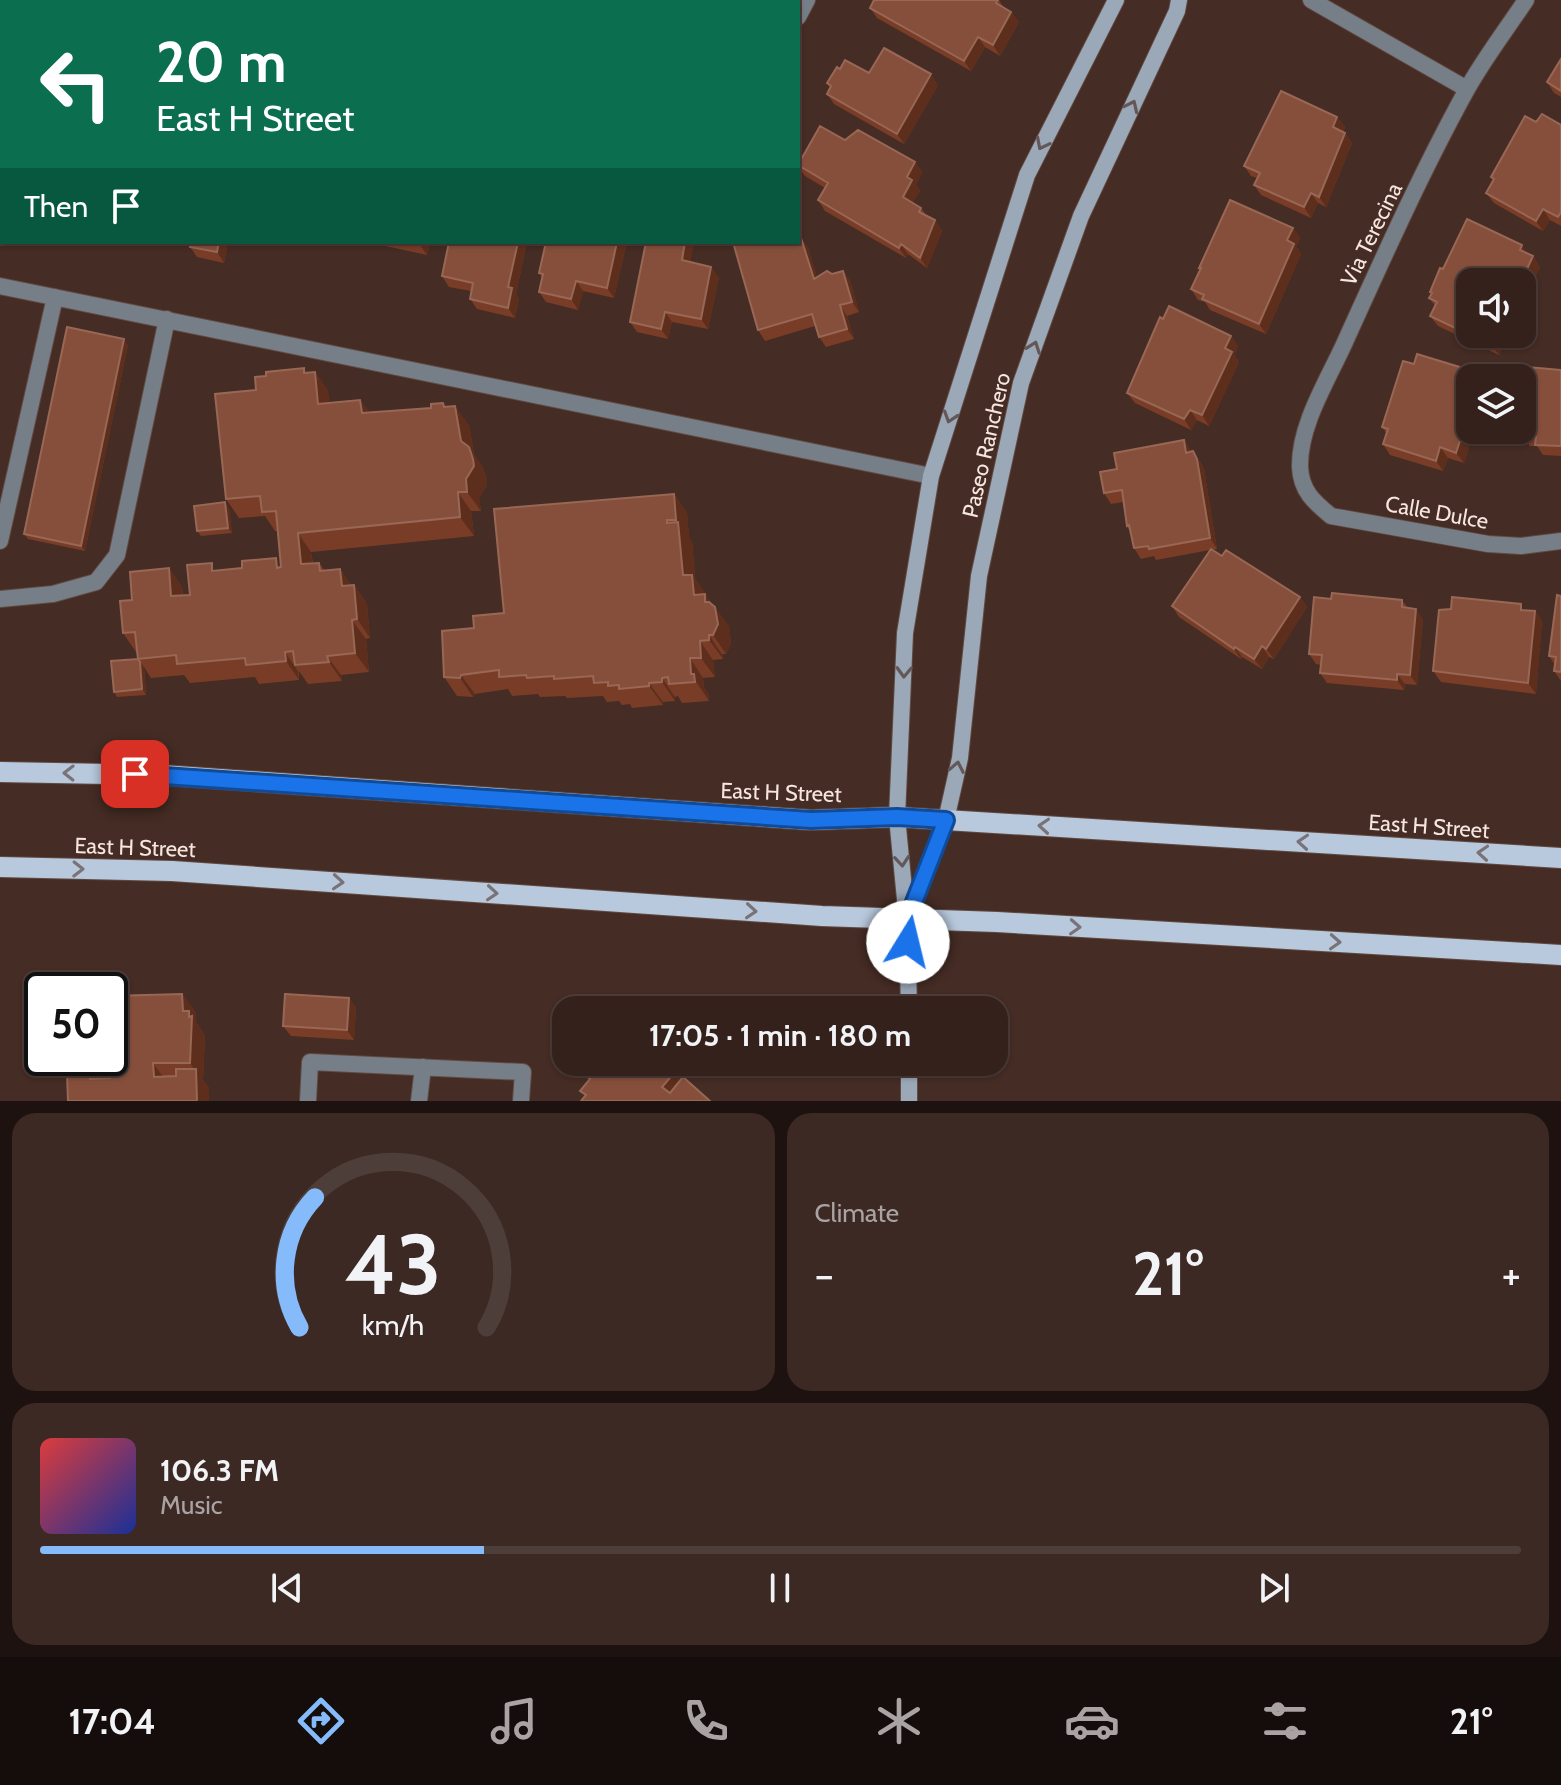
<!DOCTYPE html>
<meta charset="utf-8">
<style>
:root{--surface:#34211b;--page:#3c2924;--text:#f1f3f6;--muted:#a9a3a3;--line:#4e3e3a;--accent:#85bbfb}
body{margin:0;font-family:Cabin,sans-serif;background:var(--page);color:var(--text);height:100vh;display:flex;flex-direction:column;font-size:30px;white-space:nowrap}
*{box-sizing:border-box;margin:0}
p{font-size:26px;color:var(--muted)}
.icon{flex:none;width:44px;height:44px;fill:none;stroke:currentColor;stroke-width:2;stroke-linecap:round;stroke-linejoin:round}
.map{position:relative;height:1101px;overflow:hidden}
.panel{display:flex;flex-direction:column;gap:12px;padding:12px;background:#1d120f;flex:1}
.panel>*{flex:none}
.banner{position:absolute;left:0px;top:0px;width:800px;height:244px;box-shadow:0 2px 6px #0004,0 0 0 2px var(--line);background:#0b6e4f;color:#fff;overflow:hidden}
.buttons{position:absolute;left:1456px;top:268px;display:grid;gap:16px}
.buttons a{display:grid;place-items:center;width:80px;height:80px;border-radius:16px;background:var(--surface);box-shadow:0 2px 6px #0004,0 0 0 2px var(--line);font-size:40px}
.speed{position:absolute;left:24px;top:972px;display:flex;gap:16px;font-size:40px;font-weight:700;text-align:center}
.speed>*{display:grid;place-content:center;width:104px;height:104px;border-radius:50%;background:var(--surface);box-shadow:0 2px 6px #0004,0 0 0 2px var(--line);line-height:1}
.speed .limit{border:4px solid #111;border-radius:12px;background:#fff;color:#111}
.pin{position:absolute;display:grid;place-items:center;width:68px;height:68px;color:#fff;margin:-34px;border-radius:16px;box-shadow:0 4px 12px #0006}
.me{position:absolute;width:88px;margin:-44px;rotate:9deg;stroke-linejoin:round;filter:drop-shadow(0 0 6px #0008)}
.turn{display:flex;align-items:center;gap:28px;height:168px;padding:0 24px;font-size:36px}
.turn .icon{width:104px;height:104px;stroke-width:2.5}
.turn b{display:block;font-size:56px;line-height:68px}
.then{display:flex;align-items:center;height:76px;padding:0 24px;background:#0003;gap:16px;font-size:30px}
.big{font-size:60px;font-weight:700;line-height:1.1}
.panel .card{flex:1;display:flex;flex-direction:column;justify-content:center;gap:12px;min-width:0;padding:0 28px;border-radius:24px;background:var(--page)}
.panel .dial{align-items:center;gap:0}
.dial svg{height:208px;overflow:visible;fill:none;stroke:var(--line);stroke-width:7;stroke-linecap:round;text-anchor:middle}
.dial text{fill:var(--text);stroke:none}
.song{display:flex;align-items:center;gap:24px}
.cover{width:96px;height:96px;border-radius:12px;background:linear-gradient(135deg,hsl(0 70% 55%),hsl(230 70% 35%))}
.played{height:8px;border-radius:4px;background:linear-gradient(90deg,var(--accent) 30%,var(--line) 30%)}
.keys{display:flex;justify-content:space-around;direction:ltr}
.heat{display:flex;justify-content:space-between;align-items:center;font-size:44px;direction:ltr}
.panel .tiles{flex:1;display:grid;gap:12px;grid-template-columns:1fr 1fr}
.card:last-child{grid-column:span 2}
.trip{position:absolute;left:552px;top:996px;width:456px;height:80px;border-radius:24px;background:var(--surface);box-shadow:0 2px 6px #0004,0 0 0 2px var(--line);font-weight:700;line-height:80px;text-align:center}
.dock{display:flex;height:128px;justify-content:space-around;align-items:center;background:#150d0b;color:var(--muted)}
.dock .icon{width:56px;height:56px}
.dock .current{color:var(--accent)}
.dock b{font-size:36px;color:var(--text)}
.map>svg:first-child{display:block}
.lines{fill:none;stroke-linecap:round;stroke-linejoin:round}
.service-casing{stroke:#614a42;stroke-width:18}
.minor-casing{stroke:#614a42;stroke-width:18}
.secondary-casing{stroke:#614a42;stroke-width:18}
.primary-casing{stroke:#614a42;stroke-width:22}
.service{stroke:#767e88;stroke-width:16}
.minor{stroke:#767e88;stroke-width:16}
.secondary{stroke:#9ba8b8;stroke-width:16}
.primary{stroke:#b8c9dd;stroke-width:20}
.wall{fill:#793d27}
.shaded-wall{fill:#5e2e1d}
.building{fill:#864f3b;stroke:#986755;stroke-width:2}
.oneway{stroke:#635758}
.oneway2{stroke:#797377}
.route-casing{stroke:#114b97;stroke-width:20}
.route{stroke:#1a73e8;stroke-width:14}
.labels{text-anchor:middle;stroke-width:6;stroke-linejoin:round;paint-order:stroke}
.street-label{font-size:22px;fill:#f7e6e0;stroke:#452c24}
</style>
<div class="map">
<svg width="1561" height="1101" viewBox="0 0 1561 1101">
<rect width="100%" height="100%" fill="#452c24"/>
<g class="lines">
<defs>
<path id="service" d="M0,286L931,476
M0,541L55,297
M0,599L53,594L96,582L117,555L167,319
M308,1101L310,1062L523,1072L521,1101
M419,1101L423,1067"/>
<path id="minor" d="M1311,0L1467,89
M1526,0C1506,30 1483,60 1466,91C1421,173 1383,258 1345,342C1328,380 1299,425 1300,467C1301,491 1314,502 1331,516L1488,544L1521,546L1561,541
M0,12H2
M798,17L807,0"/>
<path id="secondary" d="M909,915L946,820L960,758L979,576L1021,383L1081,216L1177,11L1179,0
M909,1010L907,920L897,817L905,633L931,476L1027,175L1116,0
M909,1062V1101"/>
<path id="primary" d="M0,772L162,775L811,820L897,817L1561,858
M0,867L172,871L822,916L997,922L1561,955"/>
</defs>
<use href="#service" class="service-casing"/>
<use href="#minor" class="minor-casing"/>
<use href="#secondary" class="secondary-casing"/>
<use href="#primary" class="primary-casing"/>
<use href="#service" class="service"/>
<use href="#minor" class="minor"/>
<use href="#secondary" class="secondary"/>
<use href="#primary" class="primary"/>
</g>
<path class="wall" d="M619,0H758L757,2H733L722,0L721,2H619Z
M999,0L1004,8L1011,12L1019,22L1000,56L985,47L971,71L877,18L870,8Z
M1561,59V97L1554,93L1547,82Z
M840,69L869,73L938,85L904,144L834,104L827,94L830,87L827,83Z
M1337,117L1345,127L1343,132L1345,133L1352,143L1326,207L1318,203L1311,218L1261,195L1254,185L1257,178L1251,176L1244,166Z
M1536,122L1561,125V226L1550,220L1543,231L1494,203L1486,193L1493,181L1491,177Z
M915,162L922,172L916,185L920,191L912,203L921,208L927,216L935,220L942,231L927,268L908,254L906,258L825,211L818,200L825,188L805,176L798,166Z
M1293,228L1300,238L1296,246L1301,254L1266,334L1210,310L1205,302L1198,300L1191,289L1200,270L1199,268Z
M801,238L808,248L817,277L843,271L850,281L859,312L847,316L854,339L826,347L819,337L815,326L765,341L758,330L785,243Z
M228,242L224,263L197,257L190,247Z
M367,242H430L427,255Z
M449,242H527L516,294L519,298L515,318L477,309L470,299L471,291L449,287L442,276Z
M546,242H623L626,246L614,298L583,291L578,310L546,302L539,292L542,277L539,273Z
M1529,255L1533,256L1540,267L1522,305V282L1508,334L1499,355L1438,326L1430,316L1435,306L1429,298L1431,294L1430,292L1443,269Z
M691,262L719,277L708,329L672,322L668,339L637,332L630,322Z
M1163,319L1231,336L1238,346L1234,355L1239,362L1209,426L1197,420L1191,430L1135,403L1127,393Z
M128,345L85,551L28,539L24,534Z
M1414,364L1470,378V430H1474L1464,463L1448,458L1443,471L1390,455L1383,444L1386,433L1382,427Z
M304,368L307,373L315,372L328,391L329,403L360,400L369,412L431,408L443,403L446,407L469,425L474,454L482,466L487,478V485L479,498L481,511H471L474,536L311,552L313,563H319L325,571L340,569L351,585H354L367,604L370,638L366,639L369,672L341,675L342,681L308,684L299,671V680L259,684L255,677L190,683L184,675L151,678L144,667L146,695L117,697L114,692L138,659L136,652L123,633L132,600L169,568L182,587L183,595H190L217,571L281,566L278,531H275L265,516L239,518L226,499L256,390L266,376Z
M1561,370V456L1543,455L1537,446H1530L1523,435Z
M1184,440L1191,452L1200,462L1204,469L1217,549L1212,550L1300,597L1307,607L1274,659L1269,657L1262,669L1242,657L1241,659L1179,617L1172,606L1210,550L1156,560L1154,556L1141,559L1134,548L1130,531L1127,526L1123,502L1111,504L1104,493L1117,469Z
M674,494L687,513L689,538L692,541L695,578L711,603L729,626L731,643L726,654H722L723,659L713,660L715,677L703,678L704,688L708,693L709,701L682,703L678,696L675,697V701L663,702V705L632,708L630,704L622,705L619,701L607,702L603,696L567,698L565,696L540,697L538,694L512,696L508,689L475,694L473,697L457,696L444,677L474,628L504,613Z
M229,508L232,533L201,536L197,531Z
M1561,596V681L1554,671L1555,665L1549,656Z
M1331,599L1402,600L1408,608L1423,619L1417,685L1405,684L1404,690L1327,683L1320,673L1321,665L1316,664L1309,654Z
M1525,610L1535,611L1542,621L1536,694L1441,682L1433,671Z
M182,994L196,1013V1022L205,1036L203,1080L209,1088L68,1101L78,1073L74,1067Z
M349,998L356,1008L354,1040L291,1036L283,1026Z"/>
<path class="shaded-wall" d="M1011,12L1019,22L1000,56L993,45Z
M978,37L985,47L971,71L964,61Z
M931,74L938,85L904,144L897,134Z
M1337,117L1345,127L1340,138L1333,127Z
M1345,133L1352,143L1326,207L1319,197Z
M915,162L922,172L916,185L920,191L910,208L903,197L907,177Z
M1311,193L1318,203L1311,218L1304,207Z
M1543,209L1550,220L1543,231L1536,221Z
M935,220L942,231L927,268L920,258Z
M1293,228L1300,238L1296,246L1301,254L1266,334L1259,324L1287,240Z
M801,238L808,248L821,289L814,279Z
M219,242H228L224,263L217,252Z
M420,242H430L427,255L420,245Z
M518,242H527L516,294L519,298L515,318L508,308V287Z
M617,242H623L626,246L614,298L607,288Z
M685,242H694L689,271L682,260Z
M901,244L908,254L906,258L899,248Z
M1522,245L1529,255L1520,250Z
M1533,256L1540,267L1522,305V282H1521Z
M711,267L719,277L708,329L701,319Z
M843,271L850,281L859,312L852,302Z
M576,281L583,291L578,310L571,299Z
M840,305L847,316L854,339L847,329Z
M665,312L672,322L668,339L661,329Z
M1496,334H1508L1499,355L1491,345Z
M1231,336L1238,346L1234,355L1239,362L1209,426L1202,415L1225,348Z
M124,339L128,345L85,551L81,546Z
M304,368L316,386L315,372L328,391L331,423L318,404L304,373Z
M360,400L374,419L362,413Z
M455,406L469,425L474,454L482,466L487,478V485L479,498L481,511L467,492L461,441Z
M1190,410L1197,420L1191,430L1184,419Z
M1469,413L1470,415V430H1474L1464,463L1456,453Z
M1184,440L1191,450L1193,463L1186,453Z
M1440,447L1448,458L1443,471L1436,461Z
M1193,451L1204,469L1217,549L1210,538Z
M458,492L471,511L474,536L460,517Z
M674,494L687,513L689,538L692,541L695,578L716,610L715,607L729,626L731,643L726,654L713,635L694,595L683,575L667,523V520L680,538L678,523L676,520Z
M225,502L229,508L232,533L228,528Z
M298,533L311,552L315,583L301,564Z
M169,568L182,587L184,615L171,596Z
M340,569L353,588L342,586Z
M354,585L367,604L370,638L357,619Z
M1300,597L1307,607L1274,659L1266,649Z
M1416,609L1423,619L1417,685L1410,675Z
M1535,611L1542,621L1536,694L1528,683Z
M352,620L366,639L369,672L355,653Z
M709,635L722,654L723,659L709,640Z
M700,641L713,660L715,677L701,658Z
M1262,646L1269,657L1262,669L1254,659Z
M1235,647L1242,657L1241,659L1234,649Z
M285,652L298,671L299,680L286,661Z
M327,656L341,675L342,681L329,662Z
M690,658L703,678L704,688L708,693L709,701L691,674Z
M140,662L144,667L146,695L142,689Z
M1397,674L1405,684L1404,690L1397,680Z
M461,675L475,694L473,697L460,678Z
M662,678L675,697V701L662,682Z
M649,683L663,702V705L649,686Z
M182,994L196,1013V1022L205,1036L203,1080L209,1088V1101H197L196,1072L190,1063L183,1011Z
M349,998L356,1008L354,1040L347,1030Z
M662,1062H668L688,1091L680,1101L662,1087Z
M153,1063L167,1082L154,1077Z"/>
<path class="building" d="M320,0H357V2H330Z
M433,0H472V2H433Z
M479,0H502V2H489Z
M532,0H602L601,2H531Z
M619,0H712V2H619Z
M874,0H998L996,3L1011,12L993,45L978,37L964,61L870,8Z
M884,48L931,74L897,134L827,94L831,86L827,83L837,67L840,69L845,60L869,73Z
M1561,59V91L1547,82Z
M0,78H2V189H0Z
M1281,91L1337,117L1333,127L1345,133L1319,197L1311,193L1304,207L1254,185L1260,173L1244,166Z
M1542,114L1561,125V212L1558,217L1543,209L1536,221L1486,193L1494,179L1491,177L1525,116L1536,122Z
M820,126L845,140L858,130L915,162L907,177L912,180L903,197L921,208L919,212L935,220L920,258L901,244L899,248L818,200L828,183L798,165Z
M1230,200L1293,228L1287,240L1294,244L1259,324L1202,299L1204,295L1191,289L1201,268H1199Z
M1467,219L1522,245L1520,250L1533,256L1521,282H1470V334H1496L1491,345L1430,316L1437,302L1429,298L1432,293L1430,292L1440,268L1443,269Z
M801,238L814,279L827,271L832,274L843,271L852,302L840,305L847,329L819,337L812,314L758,330L733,242H781V244L788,242H798V239Z
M191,242H219L217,252L190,247Z
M449,242H518L508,287L512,288L508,308L470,299L473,283L442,276Z
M546,242H617L607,288L576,281L571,299L539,292L543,274L539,273Z
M646,242H685L682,260L711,267L701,319L665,312L661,329L630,322Z
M1169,306L1231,336L1225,348L1232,352L1202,415L1190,410L1184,419L1127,393L1160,317L1163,319Z
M67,327L124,339L81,546L24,534Z
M1417,354L1476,372L1474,378H1470V414L1469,413L1456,453L1440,447L1436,461L1383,444L1388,429L1382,427L1403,361L1414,364Z
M1527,367L1561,370V446L1535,445L1536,437L1523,435Z
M304,368V373L315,372L318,404L360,400L362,413L431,408V404L443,403L444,407L455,406L461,441L469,447L473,459L474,466L466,479L467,492H458L460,517L298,533L301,564L319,563L320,571L340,569L342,586L354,585L357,619L352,620L355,653L327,656L329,662L295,665L293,651L285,652L286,661L246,665L245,658L177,664L176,655L138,659L135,632L123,633L120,601L132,600L130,572L169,568L171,596L190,595L187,565L212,563V571L242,568V561L276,558L277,568L281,567L276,511L262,512L260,496L226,499L215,394L256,390L255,377L266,376V372Z
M1184,440L1186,453L1193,451L1197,459L1210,538L1149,549L1148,546L1134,548L1129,525L1127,526L1122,490L1104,493L1100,472L1117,469L1114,453Z
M674,494L676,520H667V523L678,522L683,575H692L694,595L705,594V602H709L715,607L718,624L713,635H709V640L700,641L701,658H690L691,674H694L695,682L669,684L668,677L662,678V682L649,683V686L619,689V685L608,686V682L594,683L593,676L554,679V676L527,678L526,675L499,677V670L461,675L460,678L444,677L442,631L474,628L473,616L504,613L494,509Z
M225,502L228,528L197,531L194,506Z
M1211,549L1222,556L1226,550L1300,597L1266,649L1262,646L1254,659L1235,647L1234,649L1172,606Z
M1332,593L1402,600V607L1416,609L1410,675L1397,674V680L1320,673L1322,655L1309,654L1314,597L1331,599Z
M1557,595L1561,596V672L1554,671L1556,657L1549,656Z
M1452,597L1521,604V610L1535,611L1528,683L1433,671L1439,610L1451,609Z
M138,659L140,662L142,689L114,692L111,661Z
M182,994L183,1011H189V1017L192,1016L190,1063H153L154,1077L176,1076V1069H196L197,1101H68L67,1073H90V1079L110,1078L109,1066L74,1067V1058H110V996Z
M285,994L349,998L347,1030L283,1026Z
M594,1062H663L675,1072L662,1087L670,1093L683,1077L710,1101H581L586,1095L580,1091L590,1079L584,1074Z"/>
<defs><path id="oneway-chevron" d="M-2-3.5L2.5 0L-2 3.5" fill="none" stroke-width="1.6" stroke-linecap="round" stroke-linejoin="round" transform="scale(2)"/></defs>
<g class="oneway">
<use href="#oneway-chevron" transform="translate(1132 106) rotate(-65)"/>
<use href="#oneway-chevron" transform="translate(1042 144) rotate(117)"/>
<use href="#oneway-chevron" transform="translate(1034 347) rotate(-70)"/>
<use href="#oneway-chevron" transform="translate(950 417) rotate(108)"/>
<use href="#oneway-chevron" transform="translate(904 672) rotate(92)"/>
<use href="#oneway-chevron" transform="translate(957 767) rotate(-79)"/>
<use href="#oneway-chevron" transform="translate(902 861) rotate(85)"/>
</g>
<g class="oneway2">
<use href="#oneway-chevron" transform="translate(69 773) rotate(-179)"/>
<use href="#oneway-chevron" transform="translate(1044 826) rotate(-176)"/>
<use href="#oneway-chevron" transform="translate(1303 842) rotate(-176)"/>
<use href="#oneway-chevron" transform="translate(1483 853) rotate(-176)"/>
<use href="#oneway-chevron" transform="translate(78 869) rotate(1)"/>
<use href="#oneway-chevron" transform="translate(338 882) rotate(4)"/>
<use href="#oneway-chevron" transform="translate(492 893) rotate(4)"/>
<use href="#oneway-chevron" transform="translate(751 911) rotate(4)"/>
<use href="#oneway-chevron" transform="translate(1075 927) rotate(3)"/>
<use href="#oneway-chevron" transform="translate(1335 942) rotate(3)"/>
</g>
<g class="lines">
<defs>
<path id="route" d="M135,774L811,820L897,817L946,820L907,920L908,942"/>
</defs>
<use href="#route" class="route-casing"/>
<use href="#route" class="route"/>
</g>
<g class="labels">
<g class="street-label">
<text transform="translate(1371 234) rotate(-64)" y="8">Via Terecina</text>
<text transform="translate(986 445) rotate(-77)" y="8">Paseo Ranchero</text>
<text transform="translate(1437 512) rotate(10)" y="8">Calle Dulce</text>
<text transform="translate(781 792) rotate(2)" y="8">East H Street</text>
<text transform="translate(1429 826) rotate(4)" y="8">East H Street</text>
<text transform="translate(135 847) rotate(2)" y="8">East H Street</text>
</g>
</g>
</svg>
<div class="buttons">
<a><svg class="icon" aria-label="sound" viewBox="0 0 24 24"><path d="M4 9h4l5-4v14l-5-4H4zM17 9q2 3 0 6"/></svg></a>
<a><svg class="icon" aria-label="layers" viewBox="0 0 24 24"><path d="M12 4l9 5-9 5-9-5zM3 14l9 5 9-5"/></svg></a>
</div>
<div class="speed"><div class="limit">50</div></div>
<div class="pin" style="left:135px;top:774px;background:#d93025"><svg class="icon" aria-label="arrive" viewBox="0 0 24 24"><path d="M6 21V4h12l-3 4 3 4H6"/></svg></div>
<svg class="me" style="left:908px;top:942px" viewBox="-20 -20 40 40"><circle r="19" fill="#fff"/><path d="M0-13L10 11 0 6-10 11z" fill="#1a73e8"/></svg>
<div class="trip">17:05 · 1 min · 180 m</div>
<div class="banner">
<div class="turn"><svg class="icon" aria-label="left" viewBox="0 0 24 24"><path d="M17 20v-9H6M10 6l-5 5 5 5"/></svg><div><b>20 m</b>East H Street</div></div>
<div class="then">Then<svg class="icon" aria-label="arrive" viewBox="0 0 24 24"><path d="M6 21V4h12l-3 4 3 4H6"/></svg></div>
</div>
</div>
<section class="panel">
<div class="tiles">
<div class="card dial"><svg viewBox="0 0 100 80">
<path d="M14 69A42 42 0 1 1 86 69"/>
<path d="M14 69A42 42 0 0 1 20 19" stroke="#85bbfb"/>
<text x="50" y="56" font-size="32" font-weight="700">43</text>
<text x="50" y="72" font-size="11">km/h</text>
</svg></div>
<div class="card"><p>Climate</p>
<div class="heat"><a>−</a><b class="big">21°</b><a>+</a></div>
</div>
<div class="card">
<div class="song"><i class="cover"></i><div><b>106.3 FM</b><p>Music</p></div></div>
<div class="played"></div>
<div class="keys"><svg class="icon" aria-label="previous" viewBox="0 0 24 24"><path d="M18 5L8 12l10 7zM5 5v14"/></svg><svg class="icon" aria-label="pause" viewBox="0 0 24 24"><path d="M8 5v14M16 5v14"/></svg><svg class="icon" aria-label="next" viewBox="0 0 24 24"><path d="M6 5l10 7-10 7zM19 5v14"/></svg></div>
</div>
</div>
</section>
<nav class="dock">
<b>17:04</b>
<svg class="icon current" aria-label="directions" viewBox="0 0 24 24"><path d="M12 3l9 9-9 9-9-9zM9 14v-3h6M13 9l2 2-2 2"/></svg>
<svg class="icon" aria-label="music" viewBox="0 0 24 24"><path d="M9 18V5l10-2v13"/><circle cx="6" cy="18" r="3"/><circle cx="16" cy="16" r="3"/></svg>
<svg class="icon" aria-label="phone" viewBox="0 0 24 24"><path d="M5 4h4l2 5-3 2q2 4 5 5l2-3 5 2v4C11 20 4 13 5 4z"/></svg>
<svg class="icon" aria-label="climate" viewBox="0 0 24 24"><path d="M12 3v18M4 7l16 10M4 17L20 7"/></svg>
<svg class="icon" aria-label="car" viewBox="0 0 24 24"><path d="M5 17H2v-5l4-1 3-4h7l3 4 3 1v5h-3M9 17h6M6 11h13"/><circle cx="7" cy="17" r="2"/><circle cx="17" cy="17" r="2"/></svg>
<svg class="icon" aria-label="filters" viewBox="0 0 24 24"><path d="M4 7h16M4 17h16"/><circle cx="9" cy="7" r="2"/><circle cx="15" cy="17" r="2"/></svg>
<b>21°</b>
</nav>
